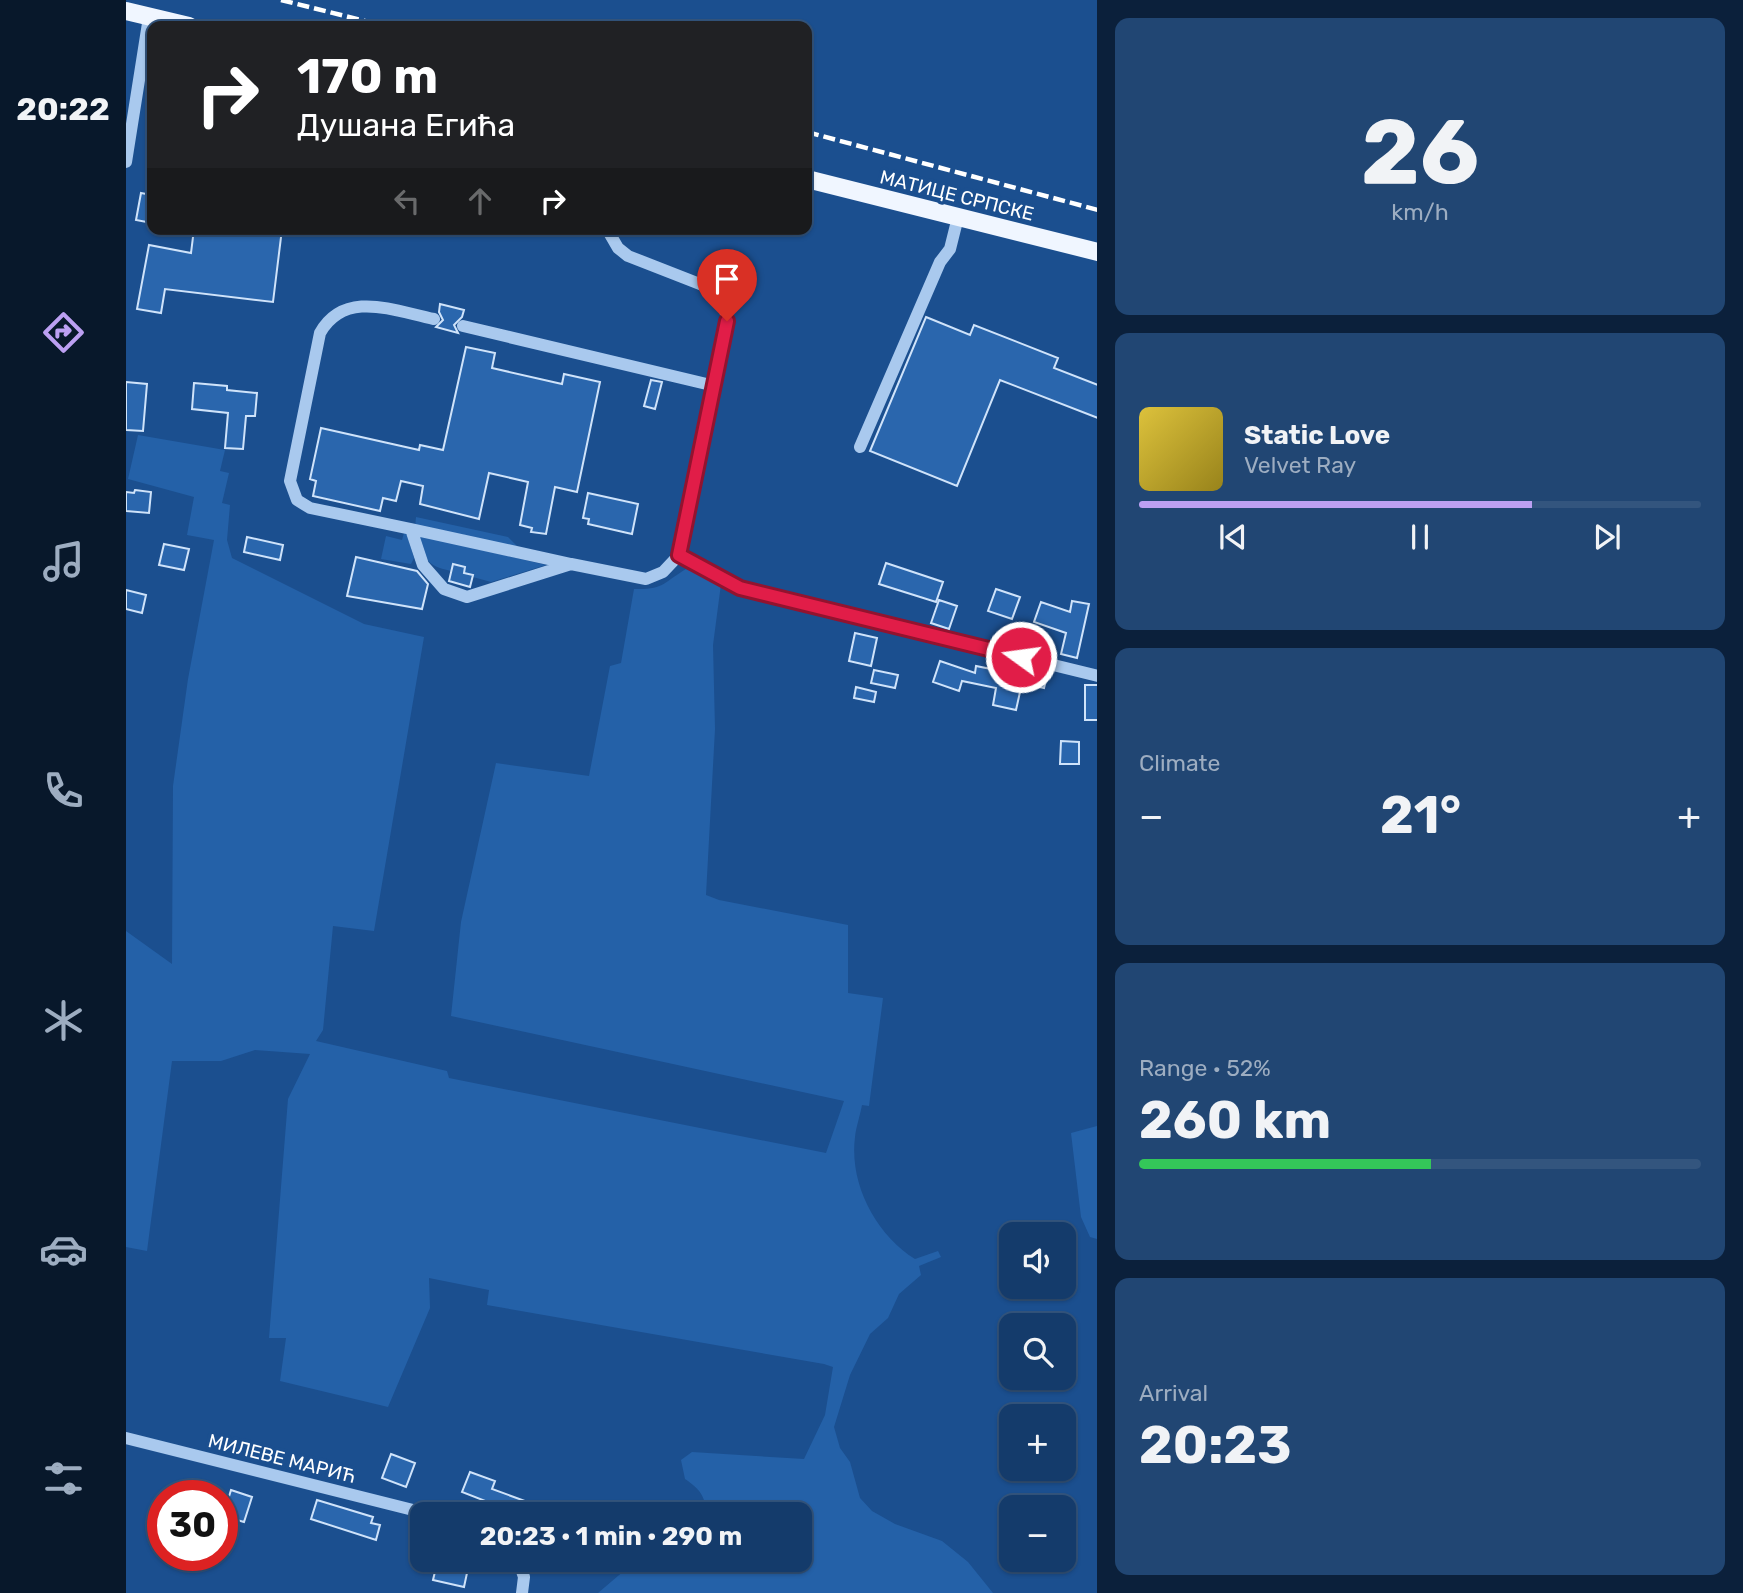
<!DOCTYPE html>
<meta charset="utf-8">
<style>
:root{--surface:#143b6b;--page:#214673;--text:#f1f3f6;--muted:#9dadc1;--line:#33557e;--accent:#bca0f2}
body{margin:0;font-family:Rubik,sans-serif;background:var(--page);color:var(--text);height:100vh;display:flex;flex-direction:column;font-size:26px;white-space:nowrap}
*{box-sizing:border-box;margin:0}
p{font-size:23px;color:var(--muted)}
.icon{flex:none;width:38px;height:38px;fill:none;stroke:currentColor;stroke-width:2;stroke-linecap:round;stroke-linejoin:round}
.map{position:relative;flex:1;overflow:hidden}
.side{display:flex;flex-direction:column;gap:18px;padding:18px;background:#0b203b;width:646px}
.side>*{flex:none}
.banner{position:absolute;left:21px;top:21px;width:665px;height:214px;border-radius:14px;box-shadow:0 2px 5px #0004,0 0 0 2px var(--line);background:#202124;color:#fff;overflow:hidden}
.buttons{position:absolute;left:873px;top:1222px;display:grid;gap:14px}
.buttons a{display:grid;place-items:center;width:77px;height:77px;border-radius:14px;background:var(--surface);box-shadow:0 2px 5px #0004,0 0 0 2px var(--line);font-size:35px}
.speed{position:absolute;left:21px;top:1480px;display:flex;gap:14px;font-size:35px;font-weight:700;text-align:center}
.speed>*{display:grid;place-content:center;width:91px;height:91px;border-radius:50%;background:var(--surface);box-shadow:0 2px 5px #0004,0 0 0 2px var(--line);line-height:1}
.speed .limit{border:10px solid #d22;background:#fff;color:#111}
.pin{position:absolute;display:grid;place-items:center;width:60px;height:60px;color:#fff;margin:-72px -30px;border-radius:50% 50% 50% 0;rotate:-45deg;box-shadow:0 0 7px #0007}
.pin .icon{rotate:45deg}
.me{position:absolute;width:77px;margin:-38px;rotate:284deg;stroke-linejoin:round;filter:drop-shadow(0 0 5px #0008)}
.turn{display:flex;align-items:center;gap:24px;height:147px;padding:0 35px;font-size:32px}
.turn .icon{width:91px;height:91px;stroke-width:2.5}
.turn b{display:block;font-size:49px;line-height:60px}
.lanes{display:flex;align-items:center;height:66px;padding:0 35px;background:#0003;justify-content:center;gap:35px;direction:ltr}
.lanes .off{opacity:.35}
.big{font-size:52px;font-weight:700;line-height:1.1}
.side .widget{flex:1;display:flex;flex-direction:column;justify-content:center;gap:10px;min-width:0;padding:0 24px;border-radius:14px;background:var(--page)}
.side .dial{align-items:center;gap:0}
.dial b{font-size:91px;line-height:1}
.song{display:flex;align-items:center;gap:21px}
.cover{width:84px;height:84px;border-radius:10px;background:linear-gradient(135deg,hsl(50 70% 55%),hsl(50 70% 35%))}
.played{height:7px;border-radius:4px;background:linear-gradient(90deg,var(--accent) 70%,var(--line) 70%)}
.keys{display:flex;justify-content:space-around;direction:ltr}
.heat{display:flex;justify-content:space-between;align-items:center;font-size:38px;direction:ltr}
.charge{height:10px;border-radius:5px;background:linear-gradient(90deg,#34c759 52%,var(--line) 0)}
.trip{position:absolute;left:284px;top:1502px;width:402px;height:70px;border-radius:14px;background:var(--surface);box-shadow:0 2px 5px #0004,0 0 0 2px var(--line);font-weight:700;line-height:70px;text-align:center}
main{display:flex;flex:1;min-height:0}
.tabs{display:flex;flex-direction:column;width:126px;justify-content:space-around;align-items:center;background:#08182b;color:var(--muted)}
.tabs .icon{width:49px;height:49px}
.tabs .on{color:var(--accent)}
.tabs b{font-size:32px;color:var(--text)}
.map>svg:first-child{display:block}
.green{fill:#2461a8}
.building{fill:#2a66ad;stroke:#cfe3fa;stroke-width:2}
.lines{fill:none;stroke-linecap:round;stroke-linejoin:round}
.minor{stroke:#a9c9ee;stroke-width:12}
.major{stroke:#f0f6ff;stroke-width:18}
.rail{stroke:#fff;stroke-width:4.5;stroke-dasharray:12 5;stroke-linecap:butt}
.route-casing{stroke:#92132f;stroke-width:18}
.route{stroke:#e11d48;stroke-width:12}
.labels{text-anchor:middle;stroke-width:7;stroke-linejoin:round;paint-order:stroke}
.street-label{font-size:19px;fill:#fff;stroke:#1b4f8f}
</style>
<main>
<nav class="tabs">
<b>20:22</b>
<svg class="icon on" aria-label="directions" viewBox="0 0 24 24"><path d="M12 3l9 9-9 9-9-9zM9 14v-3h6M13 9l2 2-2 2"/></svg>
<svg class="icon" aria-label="music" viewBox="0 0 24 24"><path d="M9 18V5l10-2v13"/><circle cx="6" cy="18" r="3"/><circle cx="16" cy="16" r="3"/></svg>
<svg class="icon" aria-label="phone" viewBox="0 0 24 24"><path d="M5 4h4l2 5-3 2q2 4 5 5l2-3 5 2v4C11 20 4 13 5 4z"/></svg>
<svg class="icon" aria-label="climate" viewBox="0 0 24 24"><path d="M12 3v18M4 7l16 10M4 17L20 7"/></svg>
<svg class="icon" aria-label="car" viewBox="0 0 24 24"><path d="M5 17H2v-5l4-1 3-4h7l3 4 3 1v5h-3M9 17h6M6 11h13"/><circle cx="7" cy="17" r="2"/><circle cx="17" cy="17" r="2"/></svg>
<svg class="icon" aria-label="filters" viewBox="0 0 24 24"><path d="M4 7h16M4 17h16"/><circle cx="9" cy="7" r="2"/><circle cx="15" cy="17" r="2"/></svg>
</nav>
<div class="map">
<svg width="972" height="1593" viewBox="0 0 972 1593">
<rect width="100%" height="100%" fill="#1b4f8f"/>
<path class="green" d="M12,435L99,450L94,471L103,473L96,503L104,505L101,540L106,558L238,624L298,637L248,931L207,926L197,1030L190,1041L321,1071L323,1078L700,1153L718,1101L325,1016L335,922L370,763L463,776L484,666L495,663L508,589C538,590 538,582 560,569L595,584L587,645L589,729L580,895L593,900L722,925V993L757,998L743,1106L736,1105C734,1116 730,1127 729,1137C723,1184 750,1235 789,1259L812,1251L815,1257L793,1266L795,1275L773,1294L762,1318L744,1334L724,1375L708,1427L714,1448L724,1462L734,1498L746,1511L769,1524L816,1541L842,1562L867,1593H472L506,1564L518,1560L567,1571L572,1559H674V1514H581C579,1496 574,1489 559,1479L555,1460L566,1452L678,1459L699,1415L707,1367L698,1364L361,1305L363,1290L303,1278L304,1308L262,1407L154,1381L160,1338H143L162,1099L184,1054L129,1050L95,1061H46L21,1251L0,1247V931L46,964L47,786L62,679L88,540L61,535L68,497L2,479Z
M290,517L382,537L392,547L289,528Z
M278,533L281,534L288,558L285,564L255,559L260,536L276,540Z
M292,535L420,565L365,582L347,577L327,565L325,571C298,565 300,559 292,535Z
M971,1126H972L971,1239L964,1237L955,1217L945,1133Z"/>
<path class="building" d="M15,193L26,195V223L10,220Z
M68,229H156L147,302L39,289L35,313L11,309L23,245L65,253Z
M314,304L338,310L336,317L328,325L332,333L310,327L317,320L313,312Z
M800,317L844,335L848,325L932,358L928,368L972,385V418L874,380L831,486L744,451Z
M340,347L369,353L366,368L436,384L438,374L474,382L451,492L429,487L420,534L405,532L406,528L394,525L402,482L363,473L353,519L294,504L297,486L275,481L270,501L257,498L254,511L187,496L190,481L184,479L195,428L293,450L294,445L317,450Z
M525,380L536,382L529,409L518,406Z
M0,382L21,384L17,431L0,430Z
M68,383L101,386V390L131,393L129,416H120L117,449L99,448L102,413L66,409Z
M9,490L25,492L23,513L0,511V492L8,493Z
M462,493L512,504L506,534L462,524L463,519L457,518Z
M121,537L157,545L154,560L118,552Z
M38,544L63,549L58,570L33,565Z
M230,557L291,571L302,584L296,609L221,596Z
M760,563L817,582L810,602L753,584Z
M327,564L339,567L338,573L347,575L344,587L323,581Z
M870,589L894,597L886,619L862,611Z
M0,590L20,595L16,613L0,609Z
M813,600L831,606L823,629L805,623Z
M946,601L963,604L951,658L935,654L940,633L908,622L915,602L944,612Z
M729,633L751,638L745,666L723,661Z
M814,661L849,673L850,666L880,672L882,663L897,667L896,671L921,676L918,688L896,683L890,710L867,705L870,688L836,681L833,691L807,682Z
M748,670L772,675L769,688L745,683Z
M959,685H972V720H959Z
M730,687L750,692L748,702L728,698Z
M935,741L953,742V764H934Z
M265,1454L289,1463L280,1487L256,1478Z
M344,1472L369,1481L366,1489L410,1505L406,1514H378L380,1509L336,1492Z
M54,1483L89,1494L88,1496H50Z
M105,1490L126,1497L118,1522L97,1516Z
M191,1500L247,1517L245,1523L254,1525L250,1540L185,1519Z
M312,1559H344L338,1587L307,1580Z"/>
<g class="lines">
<path class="minor" d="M0,162L23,17
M337,326L589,386
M734,447L814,262L824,249L832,217
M285,529L184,508L171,500L164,481L194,333C219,289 268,311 308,319
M553,555L614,588L972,676
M445,564L285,529L297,565L318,589L341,597L445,564L520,579L537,572L553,555L599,339C602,317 602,303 584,288L502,256L492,248L481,229
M0,1438L303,1514
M392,1559L398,1577L396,1593"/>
<path class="major" d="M0,11L63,26
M681,179L972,252"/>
<path class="rail" d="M155,0L259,26
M681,132L972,210"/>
</g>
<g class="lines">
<defs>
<path id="route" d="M601,321L553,555L614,588L895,657"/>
</defs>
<use href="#route" class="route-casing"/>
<use href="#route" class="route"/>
</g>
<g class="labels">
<g class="street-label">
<text transform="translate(831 195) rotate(14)" y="7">МАТИЦЕ СРПСКЕ</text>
<text transform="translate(156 1458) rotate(14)" y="7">МИЛЕВЕ МAРИЋ</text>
</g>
</g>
</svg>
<div class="buttons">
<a><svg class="icon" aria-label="sound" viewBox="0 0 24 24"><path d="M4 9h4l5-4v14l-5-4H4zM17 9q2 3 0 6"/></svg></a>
<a><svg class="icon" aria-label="search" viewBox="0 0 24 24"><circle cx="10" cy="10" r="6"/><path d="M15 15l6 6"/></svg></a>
<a>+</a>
<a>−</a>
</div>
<div class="speed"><div class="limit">30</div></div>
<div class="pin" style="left:601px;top:321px;background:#d93025"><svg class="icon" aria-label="arrive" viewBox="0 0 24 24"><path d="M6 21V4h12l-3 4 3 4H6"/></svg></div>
<svg class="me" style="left:895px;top:657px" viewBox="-20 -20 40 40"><circle r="17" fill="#e11d48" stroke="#fff" stroke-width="3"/><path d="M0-11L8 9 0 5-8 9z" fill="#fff"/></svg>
<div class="trip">20:23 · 1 min · 290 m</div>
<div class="banner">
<div class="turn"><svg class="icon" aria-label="right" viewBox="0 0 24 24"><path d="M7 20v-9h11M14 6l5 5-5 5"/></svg><div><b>170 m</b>Душана Егића</div></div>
<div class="lanes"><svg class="icon off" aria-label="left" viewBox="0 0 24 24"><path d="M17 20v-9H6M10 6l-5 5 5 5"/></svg><svg class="icon off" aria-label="ahead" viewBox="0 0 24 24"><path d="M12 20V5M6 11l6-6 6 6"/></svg><svg class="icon" aria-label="right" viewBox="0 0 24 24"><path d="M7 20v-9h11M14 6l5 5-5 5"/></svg></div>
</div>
</div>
<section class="side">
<div class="widget dial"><b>26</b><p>km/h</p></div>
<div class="widget">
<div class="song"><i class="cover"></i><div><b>Static Love</b><p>Velvet Ray</p></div></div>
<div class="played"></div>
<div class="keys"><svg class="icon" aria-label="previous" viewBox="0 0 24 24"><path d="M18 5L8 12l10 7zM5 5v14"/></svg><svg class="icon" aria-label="pause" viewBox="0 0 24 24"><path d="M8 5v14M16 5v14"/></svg><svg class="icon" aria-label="next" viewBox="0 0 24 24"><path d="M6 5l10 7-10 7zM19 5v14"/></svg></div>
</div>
<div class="widget"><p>Climate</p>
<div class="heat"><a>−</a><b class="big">21°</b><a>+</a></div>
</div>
<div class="widget"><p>Range · 52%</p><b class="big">260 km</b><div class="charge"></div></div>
<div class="widget"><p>Arrival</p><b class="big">20:23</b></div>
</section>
</main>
